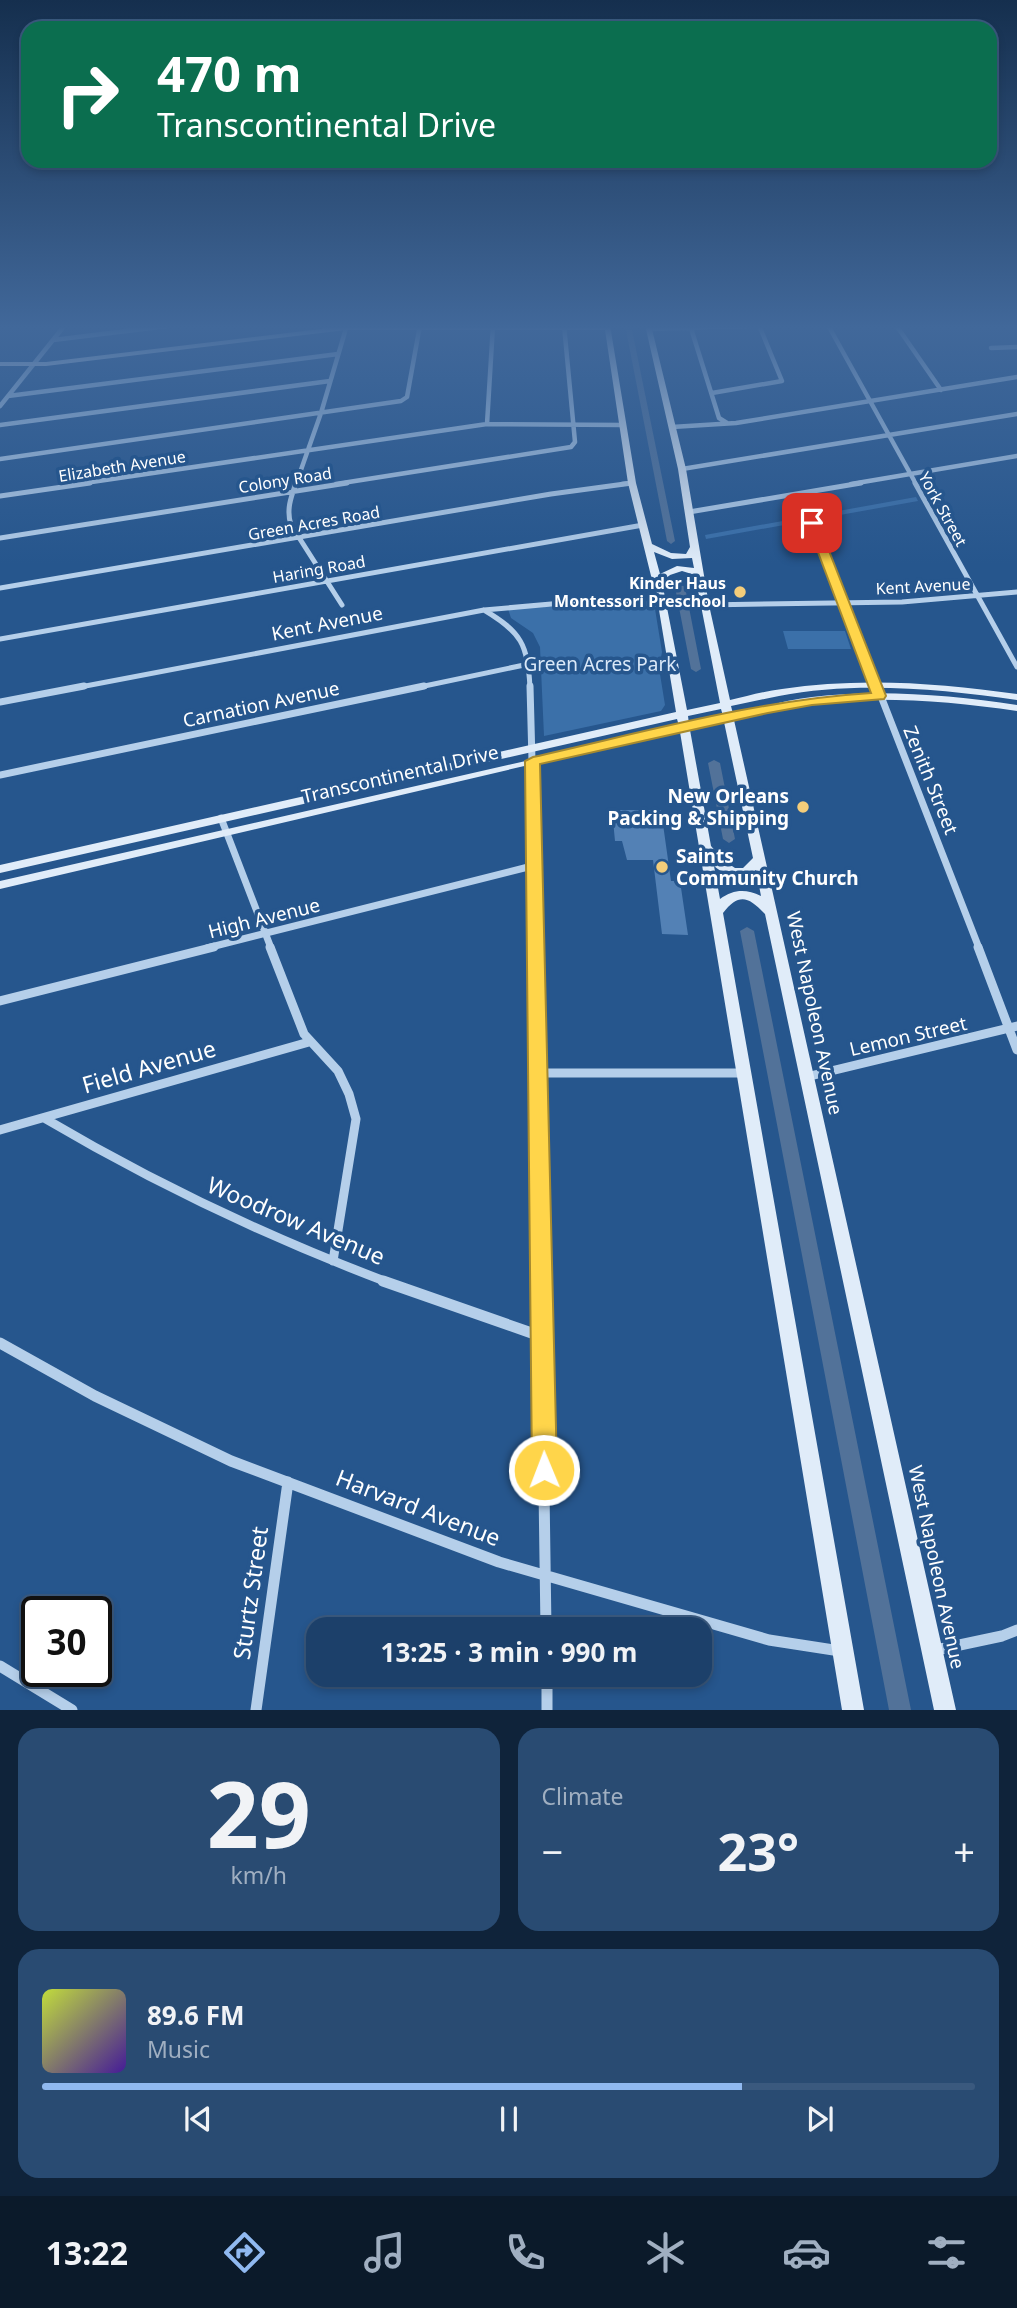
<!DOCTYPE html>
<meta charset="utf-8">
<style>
:root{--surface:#1c406a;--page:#294b72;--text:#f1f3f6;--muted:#a0afc1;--line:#3a597e;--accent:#90b9f0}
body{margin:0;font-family:"Noto Sans",sans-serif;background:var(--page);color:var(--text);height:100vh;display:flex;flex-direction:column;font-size:26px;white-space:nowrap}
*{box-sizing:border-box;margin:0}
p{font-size:23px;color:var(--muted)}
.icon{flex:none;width:38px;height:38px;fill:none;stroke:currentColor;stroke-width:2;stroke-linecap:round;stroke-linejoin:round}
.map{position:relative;height:1710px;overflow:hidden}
.panel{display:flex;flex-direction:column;gap:18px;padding:18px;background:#0f233a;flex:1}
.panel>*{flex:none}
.hud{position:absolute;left:21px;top:21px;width:976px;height:147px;border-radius:21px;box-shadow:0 4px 10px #0003,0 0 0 2px var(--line);background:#0b6e4f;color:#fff;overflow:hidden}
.speed{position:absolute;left:21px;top:1596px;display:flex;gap:14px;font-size:35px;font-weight:700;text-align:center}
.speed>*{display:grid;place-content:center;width:91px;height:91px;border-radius:50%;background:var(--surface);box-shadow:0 4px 10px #0003,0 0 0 2px var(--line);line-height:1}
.speed .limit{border:4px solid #111;border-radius:10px;background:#fff;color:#111}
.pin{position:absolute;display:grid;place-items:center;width:60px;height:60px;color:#fff;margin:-30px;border-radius:14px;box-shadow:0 4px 10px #0006}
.me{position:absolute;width:77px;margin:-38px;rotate:359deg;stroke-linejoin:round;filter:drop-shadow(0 0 5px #0008)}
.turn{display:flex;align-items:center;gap:24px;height:147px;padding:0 21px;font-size:32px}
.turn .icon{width:91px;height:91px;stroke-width:2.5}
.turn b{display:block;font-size:49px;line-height:60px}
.big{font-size:52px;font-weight:700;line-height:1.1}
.panel .tile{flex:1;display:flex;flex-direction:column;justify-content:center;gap:10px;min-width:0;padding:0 24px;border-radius:21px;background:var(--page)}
.panel .dial{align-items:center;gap:0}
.dial b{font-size:91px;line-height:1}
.song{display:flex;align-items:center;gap:21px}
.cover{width:84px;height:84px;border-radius:10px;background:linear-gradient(135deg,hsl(70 70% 55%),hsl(260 70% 35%))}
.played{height:7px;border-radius:4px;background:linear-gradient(90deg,var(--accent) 75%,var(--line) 75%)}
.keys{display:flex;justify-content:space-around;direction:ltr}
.heat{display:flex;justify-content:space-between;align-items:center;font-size:38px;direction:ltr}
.panel .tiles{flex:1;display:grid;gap:18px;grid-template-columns:1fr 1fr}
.tile:last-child{grid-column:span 2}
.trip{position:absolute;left:306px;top:1617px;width:406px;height:70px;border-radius:21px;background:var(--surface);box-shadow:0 4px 10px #0003,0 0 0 2px var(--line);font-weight:700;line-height:70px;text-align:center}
.tab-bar{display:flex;height:112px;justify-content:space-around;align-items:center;background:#0b1a2a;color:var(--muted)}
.tab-bar .icon{width:49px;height:49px}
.tab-bar .active{color:var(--accent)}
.tab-bar b{font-size:32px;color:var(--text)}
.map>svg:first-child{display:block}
.green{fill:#3b70a9}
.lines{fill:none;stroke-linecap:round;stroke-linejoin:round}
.canal{fill:#527299;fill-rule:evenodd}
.building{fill:#5381b5}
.street-far4{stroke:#b5cfea;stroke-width:4.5}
.street-far3{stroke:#b5cfea;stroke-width:5}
.street-far2{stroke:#b5cfea;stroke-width:7}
.street-far1{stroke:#b5cfea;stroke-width:9}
.street{stroke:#b5cfea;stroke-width:11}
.secondary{fill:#e0ecf9;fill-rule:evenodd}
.route{fill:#ffd54a;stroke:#a68a30;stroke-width:2}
.poi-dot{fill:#f4cd7a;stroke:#26568d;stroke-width:2.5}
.labels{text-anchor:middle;stroke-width:7;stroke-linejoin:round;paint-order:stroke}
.far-street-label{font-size:16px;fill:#fff;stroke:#26568d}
.far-poi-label{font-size:16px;font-weight:bold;fill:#fff;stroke:#26568d;text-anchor:end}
.street-label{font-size:19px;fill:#fff;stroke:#26568d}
.park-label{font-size:19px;fill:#dae8f8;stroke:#26568d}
.poi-label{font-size:19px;font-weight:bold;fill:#fff;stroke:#26568d;text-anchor:end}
.near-street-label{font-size:23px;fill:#fff;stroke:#26568d}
</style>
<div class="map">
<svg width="1017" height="1710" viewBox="0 0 1017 1710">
<rect width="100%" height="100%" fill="#26568d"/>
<path class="green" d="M916,497L918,501L706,539L705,535Z
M581,605L655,609L662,652L659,668L665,705L661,711L544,736L540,647L533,633L511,618L508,609Z
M783,631H845L851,649H788Z"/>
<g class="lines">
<path class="canal" d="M625,325H631L675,541L671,544L667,541Z
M680,584L685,587L701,669L696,672L691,669L675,587Z
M714,760L720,763L735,839L729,843L723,839L708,763Z
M747,927L754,931L911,1710H889L740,931Z"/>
</g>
<path class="building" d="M612,810H661L671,881H680L688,935L662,934L653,860H627L622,841H615Z"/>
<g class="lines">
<path class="street-far4" d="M690,325L719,418L727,423
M828,325L916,484
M896,325L941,390
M649,329L782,325
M53,340L176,325
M991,348L1017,347
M712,393L782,381L759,325
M8,396L338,354
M0,406L65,325
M487,424L493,325
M0,425L330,381
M672,427L736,423L1017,377
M0,459L401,401L407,397L420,325
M682,469L1017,414
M78,484L487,424L623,425
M296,484L321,413L347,325
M336,484L571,447L575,442L564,325
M622,484L632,483
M851,484L1017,456"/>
<path class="street-far3" d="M296,483C291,497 286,510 291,525L342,605
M915,483L1017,667
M0,496L90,483
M689,512L861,483
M812,523L878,688
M0,538L347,483
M0,588L551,494L632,483
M704,605L902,602L1017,592
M484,610C521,632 528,644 530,688
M0,639L643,525
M75,688L484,610L574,602L663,604
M415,688L529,664"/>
<path class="street-far2" d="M530,686L537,948
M877,686L979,948
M0,702L84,686
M0,775L424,686
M221,818L271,948
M207,948L536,865"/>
<path class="street-far1" d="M270,947L304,1034L338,1071L349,1094L356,1119L333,1261
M537,947L541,1282
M978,947L1017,1050
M0,1001L214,947
M537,1073H743
M806,1077L1017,1026
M44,1118C154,1183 268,1237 387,1282
M0,1130L309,1042"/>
<path class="street" d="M383,1281L543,1337
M541,1281L546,1629
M0,1343L95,1396L231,1461L499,1562L769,1640L840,1651
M936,1650L1002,1636L1017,1630
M0,1666L72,1710
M547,1675V1710
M256,1710L288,1482"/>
<path class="secondary" d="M604,325H610L636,483L652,544L671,553L686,554L690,547L678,469L645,325H651L686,469L709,605L730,700C747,696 765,691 782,689C860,677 940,683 1017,694V700C941,689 855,681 779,696C763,699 747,703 731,706L733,714C759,708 786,700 812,697C879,689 951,695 1017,705V711C950,701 881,696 813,703C787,706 760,714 734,720L956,1710H934L765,914C749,897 739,892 723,913L864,1710H842L680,732L533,764L0,889V881L679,726L677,719L0,873V865L676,712L658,604L628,483L605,330H346L46,366H0V362H46L346,326ZM654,552L672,559L692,558L694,568L677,566L660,574ZM682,571L695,575L720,703L687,710L662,582L670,575ZM721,709L723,716L689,724L688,716ZM724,722L753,858L743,868H735L723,860L711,846L690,730ZM714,866C726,876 743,881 756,870L761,896C746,889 734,889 720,899Z"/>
</g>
<linearGradient id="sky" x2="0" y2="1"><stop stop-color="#152f4e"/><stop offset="0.58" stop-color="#41689a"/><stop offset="1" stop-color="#41689a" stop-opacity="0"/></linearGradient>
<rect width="1017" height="564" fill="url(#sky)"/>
<path class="route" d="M812,520L818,523L886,696L884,699L812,705L768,713L540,764L557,1470L553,1478L544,1482L536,1478L532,1470L525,761L533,757C645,732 757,700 871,693L807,523Z"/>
<g class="poi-dot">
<circle cx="740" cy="592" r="7"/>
<circle cx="803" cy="807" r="7"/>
<circle cx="662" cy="867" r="7"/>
</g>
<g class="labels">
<g class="far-street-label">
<text transform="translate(122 466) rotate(-9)" y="6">Elizabeth Avenue</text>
<text transform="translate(285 480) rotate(-9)" y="6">Colony Road</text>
<text transform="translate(943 509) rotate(61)" y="6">York Street</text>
<text transform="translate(314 523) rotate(-10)" y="6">Green Acres Road</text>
<text transform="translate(319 569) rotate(-10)" y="6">Haring Road</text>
<text transform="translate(923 586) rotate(-3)" y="6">Kent Avenue</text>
</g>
<g class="far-poi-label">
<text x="726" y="589">Kinder Haus<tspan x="726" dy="18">Montessori Preschool</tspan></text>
</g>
<g class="street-label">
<text transform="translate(327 623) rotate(-11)" y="7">Kent Avenue</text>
<text transform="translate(261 704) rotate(-12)" y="7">Carnation Avenue</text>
<text transform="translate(400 774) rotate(-13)" y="7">Transcontinental Drive</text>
<text transform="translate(931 780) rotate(68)" y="7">Zenith Street</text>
<text transform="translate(264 918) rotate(-14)" y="7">High Avenue</text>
<text transform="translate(815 1013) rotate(78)" y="7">West Napoleon Avenue</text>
<text transform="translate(908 1036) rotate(-13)" y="7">Lemon Street</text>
<text transform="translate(937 1567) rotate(78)" y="7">West Napoleon Avenue</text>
</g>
<g class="park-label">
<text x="600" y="671">Green Acres Park</text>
</g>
<g class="poi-label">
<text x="789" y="803">New Orleans<tspan x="789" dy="22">Packing &amp; Shipping</tspan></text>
<text x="676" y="863" text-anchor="start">Saints<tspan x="676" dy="22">Community Church</tspan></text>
</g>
<g class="near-street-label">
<text transform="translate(149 1067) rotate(-16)" y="8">Field Avenue</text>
<text transform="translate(296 1221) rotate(23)" y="8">Woodrow Avenue</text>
<text transform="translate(418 1508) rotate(21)" y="8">Harvard Avenue</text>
<text transform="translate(251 1593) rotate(-82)" y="8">Sturtz Street</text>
</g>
</g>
</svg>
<div class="speed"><div class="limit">30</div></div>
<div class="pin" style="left:812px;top:523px;background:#d93025"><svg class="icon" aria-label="arrive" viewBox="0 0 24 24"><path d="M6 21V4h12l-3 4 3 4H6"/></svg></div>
<svg class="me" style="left:544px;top:1470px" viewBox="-20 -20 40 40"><circle r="17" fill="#ffd54a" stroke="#fff" stroke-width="3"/><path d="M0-11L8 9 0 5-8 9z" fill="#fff"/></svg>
<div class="trip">13:25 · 3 min · 990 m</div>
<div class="hud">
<div class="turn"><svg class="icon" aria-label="right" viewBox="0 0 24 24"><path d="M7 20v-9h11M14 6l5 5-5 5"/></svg><div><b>470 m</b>Transcontinental Drive</div></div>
</div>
</div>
<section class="panel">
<div class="tiles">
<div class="tile dial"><b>29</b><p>km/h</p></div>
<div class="tile"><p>Climate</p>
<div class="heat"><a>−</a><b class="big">23°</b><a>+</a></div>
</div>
<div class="tile">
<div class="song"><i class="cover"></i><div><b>89.6 FM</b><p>Music</p></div></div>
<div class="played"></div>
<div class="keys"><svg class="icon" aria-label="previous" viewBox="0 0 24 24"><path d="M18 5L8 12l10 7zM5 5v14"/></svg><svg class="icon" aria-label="pause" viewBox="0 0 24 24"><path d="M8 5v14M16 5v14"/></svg><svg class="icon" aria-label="next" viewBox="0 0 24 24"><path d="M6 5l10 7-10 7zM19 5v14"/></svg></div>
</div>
</div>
</section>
<nav class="tab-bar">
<b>13:22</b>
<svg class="icon active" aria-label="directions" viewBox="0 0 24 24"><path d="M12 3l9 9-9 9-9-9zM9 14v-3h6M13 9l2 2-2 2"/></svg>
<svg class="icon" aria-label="music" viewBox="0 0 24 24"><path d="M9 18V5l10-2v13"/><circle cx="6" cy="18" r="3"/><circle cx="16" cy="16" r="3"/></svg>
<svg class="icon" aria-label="phone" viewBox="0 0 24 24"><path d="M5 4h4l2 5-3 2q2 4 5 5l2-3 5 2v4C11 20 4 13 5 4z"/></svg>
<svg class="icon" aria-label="climate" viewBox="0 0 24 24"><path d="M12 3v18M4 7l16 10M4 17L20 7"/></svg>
<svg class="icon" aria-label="car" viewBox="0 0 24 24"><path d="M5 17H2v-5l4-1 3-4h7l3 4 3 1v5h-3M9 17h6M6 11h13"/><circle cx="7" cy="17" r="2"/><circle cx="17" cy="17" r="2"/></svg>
<svg class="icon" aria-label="filters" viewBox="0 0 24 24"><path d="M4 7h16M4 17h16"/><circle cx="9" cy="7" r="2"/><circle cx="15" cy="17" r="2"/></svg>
</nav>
